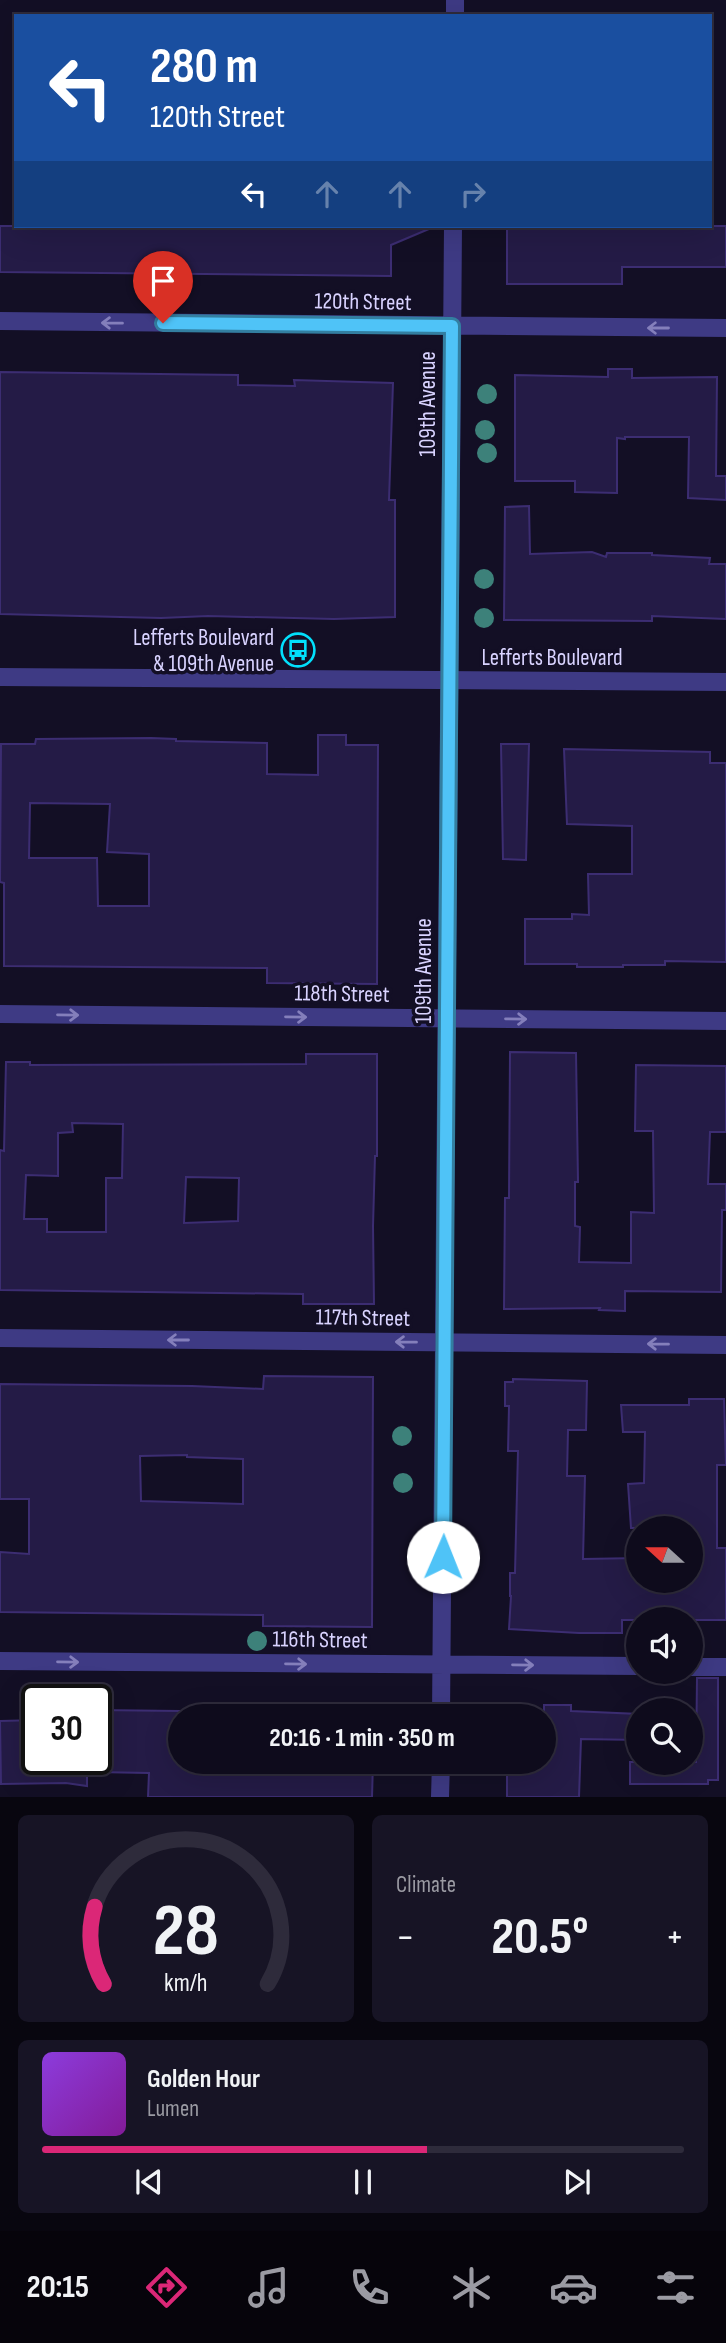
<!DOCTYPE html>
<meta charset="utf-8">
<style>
:root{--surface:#0e0b1c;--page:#171425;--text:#f1f3f6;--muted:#9b9ba3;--line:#2e2b3b;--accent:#db2777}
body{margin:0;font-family:"Sofia Sans Condensed",sans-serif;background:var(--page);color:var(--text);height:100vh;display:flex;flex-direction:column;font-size:26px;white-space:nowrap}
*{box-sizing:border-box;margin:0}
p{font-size:23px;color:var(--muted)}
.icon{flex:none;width:38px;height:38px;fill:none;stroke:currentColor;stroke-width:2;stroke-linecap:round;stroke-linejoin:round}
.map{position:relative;height:1797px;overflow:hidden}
.sheet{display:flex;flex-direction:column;gap:18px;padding:18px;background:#08060f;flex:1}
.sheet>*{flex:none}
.guide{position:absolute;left:14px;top:14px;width:698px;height:214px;border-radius:0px;box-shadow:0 7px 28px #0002,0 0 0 2px var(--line);background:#1a4fa0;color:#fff;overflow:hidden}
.needle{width:46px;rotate:291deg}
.tools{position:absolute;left:626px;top:1516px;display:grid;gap:14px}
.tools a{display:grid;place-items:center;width:77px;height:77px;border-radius:50%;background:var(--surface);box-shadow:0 7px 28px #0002,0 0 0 2px var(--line);font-size:35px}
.speed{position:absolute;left:21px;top:1684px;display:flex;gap:14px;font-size:35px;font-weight:700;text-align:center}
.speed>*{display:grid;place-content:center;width:91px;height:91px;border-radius:50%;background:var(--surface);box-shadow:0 7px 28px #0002,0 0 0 2px var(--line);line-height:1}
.speed .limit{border:4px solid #111;border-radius:10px;background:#fff;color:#111}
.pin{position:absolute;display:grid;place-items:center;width:60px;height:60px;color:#fff;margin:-72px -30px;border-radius:50% 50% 50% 0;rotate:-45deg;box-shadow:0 0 7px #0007}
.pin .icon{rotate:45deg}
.me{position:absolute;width:77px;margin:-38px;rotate:1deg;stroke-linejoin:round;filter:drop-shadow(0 0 5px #0008)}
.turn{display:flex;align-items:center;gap:24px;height:147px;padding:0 21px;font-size:32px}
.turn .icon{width:91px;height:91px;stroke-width:2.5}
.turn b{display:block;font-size:49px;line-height:60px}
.lanes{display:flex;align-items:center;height:66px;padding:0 21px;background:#0003;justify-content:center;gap:35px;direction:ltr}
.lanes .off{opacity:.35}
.big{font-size:52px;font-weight:700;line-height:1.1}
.sheet .widget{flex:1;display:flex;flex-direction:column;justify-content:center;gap:10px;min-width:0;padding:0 24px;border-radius:10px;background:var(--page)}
.sheet .dial{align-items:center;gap:0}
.dial svg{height:182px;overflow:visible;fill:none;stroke:var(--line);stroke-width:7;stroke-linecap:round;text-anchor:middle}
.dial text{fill:var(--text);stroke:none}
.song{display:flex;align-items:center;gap:21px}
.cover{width:84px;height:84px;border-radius:10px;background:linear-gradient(135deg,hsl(270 70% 55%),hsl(290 70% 35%))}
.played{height:7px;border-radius:4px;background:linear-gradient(90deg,var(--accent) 60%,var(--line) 60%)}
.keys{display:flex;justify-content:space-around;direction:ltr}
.heat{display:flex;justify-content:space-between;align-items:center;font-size:38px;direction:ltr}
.sheet .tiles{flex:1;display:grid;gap:18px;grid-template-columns:1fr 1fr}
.widget:last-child{grid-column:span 2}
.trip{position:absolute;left:168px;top:1704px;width:388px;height:70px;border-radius:35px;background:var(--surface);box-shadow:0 7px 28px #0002,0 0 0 2px var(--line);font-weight:700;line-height:70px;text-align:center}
.tabs{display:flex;height:112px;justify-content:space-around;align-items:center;background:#06040b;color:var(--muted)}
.tabs .icon{width:49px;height:49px}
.tabs .current{color:var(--accent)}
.tabs b{font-size:32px;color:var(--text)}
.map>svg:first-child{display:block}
.building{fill:#241b46;stroke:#3c2d72;stroke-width:2;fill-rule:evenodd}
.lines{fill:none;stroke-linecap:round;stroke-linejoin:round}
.minor{stroke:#3e3a84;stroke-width:18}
.tree{fill:#3d817a}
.oneway{stroke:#847fbb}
.route-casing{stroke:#337fa1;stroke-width:18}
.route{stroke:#4fc3f7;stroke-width:12}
.labels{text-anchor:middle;stroke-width:7;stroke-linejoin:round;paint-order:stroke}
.street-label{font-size:23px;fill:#d9d3ff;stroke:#130f25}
.poi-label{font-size:23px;fill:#d9d3ff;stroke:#130f25;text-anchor:end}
</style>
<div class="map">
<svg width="726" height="1797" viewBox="0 0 726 1797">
<rect width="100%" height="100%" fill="#130f25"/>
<path class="building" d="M0,226H436L391,245V276L0,272Z
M507,226L590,228V226H726V267H622V284H507Z
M608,369H632V378L717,377L716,476H726V500L688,498L689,437H625V439L617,438V493L575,492V481H515V375L608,377Z
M0,372L238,375V385L295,386L294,380L393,383L389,500H395V617L334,619L208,616L161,618L0,614Z
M529,506L530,554L592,552L606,557L607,553H652V555L710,558L709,564H726V619L652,616V621L504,620L505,507Z
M318,735H346V745H378L377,984L267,983V968L4,966V883L0,882L1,744H35L36,739L151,738L176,739V741L267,743V774L318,775ZM30,803L110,804L107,852L149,854V906H98L97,858H29Z
M501,744H529L526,860L503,859Z
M564,749L710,752V763H726V962L665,961V965H623V967H577V964H525V919H572V914L589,915L588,874H632V826L567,824Z
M510,1052L576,1053L578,1182H575V1226L580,1227L579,1262L631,1263V1212L654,1213L653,1131H635L636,1065L726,1066V1132H710L708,1184H726V1210H722L721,1292L625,1291V1311L599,1310L600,1308L504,1309L505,1198H509Z
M306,1054H377V1156H375L373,1226L374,1304H303V1294L0,1290V1150L4,1151L6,1062H30V1065L306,1064ZM72,1123L123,1124L122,1178H106V1232H47V1219H24L26,1175L58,1176V1133L73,1132ZM186,1177L239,1178L238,1221L184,1223Z
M264,1376L373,1377L372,1627L263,1626V1615L0,1612V1552L29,1554V1499H0V1384L192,1386L263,1389ZM187,1455V1457L243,1459V1504L141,1501L140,1456Z
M513,1379L587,1381L586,1430H568L567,1476H585L583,1559L639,1558V1580H691V1528H631L628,1484L644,1483L645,1432H623L621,1405H689V1399H724L726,1465H717V1548H726V1620H622V1633H579L509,1629L511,1596H510V1573H515L518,1451H508L509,1406H505V1382H513Z
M697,1678H718V1780H708V1784H630V1762H696Z
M544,1705H571V1711L639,1714V1740L581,1739L579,1797H507V1762H544Z
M96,1710L180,1711V1762H373L372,1797H148L149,1773L96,1772Z
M37,1720V1759H87V1786L66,1783L1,1784L0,1721Z"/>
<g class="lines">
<path class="minor" d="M455,16V0
M0,321L726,328
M0,677L726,682
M0,1014L726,1021
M0,1338L726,1345
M0,1661L639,1666
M691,1667H726
M441,1717L453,226
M440,1797L441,1762"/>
</g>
<g class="tree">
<circle cx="487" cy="394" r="10"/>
<circle cx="485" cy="430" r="10"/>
<circle cx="487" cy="453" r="10"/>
<circle cx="484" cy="579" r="10"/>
<circle cx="484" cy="618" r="10"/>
<circle cx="402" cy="1436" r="10"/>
<circle cx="403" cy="1483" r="10"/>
<circle cx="257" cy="1641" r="10"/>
</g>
<defs><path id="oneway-shaft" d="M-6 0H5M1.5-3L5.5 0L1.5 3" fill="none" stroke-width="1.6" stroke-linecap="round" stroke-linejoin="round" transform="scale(1.75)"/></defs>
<g class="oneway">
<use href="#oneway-shaft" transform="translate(112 323) rotate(-179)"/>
<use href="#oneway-shaft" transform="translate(658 328) rotate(-180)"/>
<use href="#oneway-shaft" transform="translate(68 1015) rotate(1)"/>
<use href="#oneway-shaft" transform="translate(296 1017) rotate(1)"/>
<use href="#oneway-shaft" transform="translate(516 1019) rotate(1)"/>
<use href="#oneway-shaft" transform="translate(178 1340) rotate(-180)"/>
<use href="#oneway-shaft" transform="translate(406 1342) rotate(-179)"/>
<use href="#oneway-shaft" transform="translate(658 1344) rotate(-179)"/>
<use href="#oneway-shaft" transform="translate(68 1662) rotate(1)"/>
<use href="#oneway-shaft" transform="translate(296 1664) rotate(1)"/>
<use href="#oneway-shaft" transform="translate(523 1665) rotate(1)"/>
</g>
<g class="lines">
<defs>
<path id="route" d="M163,323L452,326L443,1557"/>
</defs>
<use href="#route" class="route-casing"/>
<use href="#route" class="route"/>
</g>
<defs>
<symbol id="bus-ring" viewBox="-11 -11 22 22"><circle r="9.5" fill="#130f25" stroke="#02e0fc" stroke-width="1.5"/><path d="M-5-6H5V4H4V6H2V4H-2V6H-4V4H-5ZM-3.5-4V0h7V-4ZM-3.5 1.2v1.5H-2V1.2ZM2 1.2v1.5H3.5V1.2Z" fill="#02e0fc"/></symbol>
</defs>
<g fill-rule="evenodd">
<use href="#bus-ring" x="279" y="631" width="38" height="38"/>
</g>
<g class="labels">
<g class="street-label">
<text transform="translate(363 301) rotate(1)" y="8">120th Street</text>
<text transform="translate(427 404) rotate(-90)" y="8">109th Avenue</text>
<text x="552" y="665">Lefferts Boulevard</text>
<text transform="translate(423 971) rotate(-90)" y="8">109th Avenue</text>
<text transform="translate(342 993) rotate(1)" y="8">118th Street</text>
<text transform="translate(363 1317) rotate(1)" y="8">117th Street</text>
<text transform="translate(320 1639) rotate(1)" y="8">116th Street</text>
</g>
<g class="poi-label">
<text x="274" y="645">Lefferts Boulevard<tspan x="274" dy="26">&amp; 109th Avenue</tspan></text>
</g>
</g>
</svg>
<div class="tools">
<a><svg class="needle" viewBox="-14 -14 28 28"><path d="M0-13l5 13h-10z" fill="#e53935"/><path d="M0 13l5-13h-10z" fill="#9b9ba3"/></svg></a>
<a><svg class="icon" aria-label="sound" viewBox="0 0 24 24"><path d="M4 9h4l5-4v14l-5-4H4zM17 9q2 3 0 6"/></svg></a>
<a><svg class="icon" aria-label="search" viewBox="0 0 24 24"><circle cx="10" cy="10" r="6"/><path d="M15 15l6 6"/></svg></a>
</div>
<div class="speed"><div class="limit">30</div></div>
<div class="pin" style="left:163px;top:323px;background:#d93025"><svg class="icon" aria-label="arrive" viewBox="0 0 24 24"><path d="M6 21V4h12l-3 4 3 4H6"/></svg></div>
<svg class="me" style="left:443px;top:1557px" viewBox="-20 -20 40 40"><circle r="19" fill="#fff"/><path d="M0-13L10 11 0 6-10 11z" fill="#4fc3f7"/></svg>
<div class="trip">20:16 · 1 min · 350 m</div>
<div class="guide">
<div class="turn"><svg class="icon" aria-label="left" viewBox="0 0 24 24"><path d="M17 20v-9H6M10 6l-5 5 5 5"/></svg><div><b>280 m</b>120th Street</div></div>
<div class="lanes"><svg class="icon" aria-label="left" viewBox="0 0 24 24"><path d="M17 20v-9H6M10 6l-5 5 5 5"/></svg><svg class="icon off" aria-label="ahead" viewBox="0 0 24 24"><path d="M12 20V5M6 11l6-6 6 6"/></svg><svg class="icon off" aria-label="ahead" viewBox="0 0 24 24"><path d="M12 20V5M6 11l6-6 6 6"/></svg><svg class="icon off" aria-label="right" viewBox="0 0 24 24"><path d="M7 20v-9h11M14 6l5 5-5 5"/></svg></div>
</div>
</div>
<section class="sheet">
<div class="tiles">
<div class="widget dial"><svg viewBox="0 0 100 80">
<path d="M14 69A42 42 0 1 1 86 69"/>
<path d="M14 69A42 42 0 0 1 10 35" stroke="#db2777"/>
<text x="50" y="56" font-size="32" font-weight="700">28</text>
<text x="50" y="72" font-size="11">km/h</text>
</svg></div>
<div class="widget"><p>Climate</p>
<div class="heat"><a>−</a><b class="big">20.5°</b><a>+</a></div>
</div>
<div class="widget">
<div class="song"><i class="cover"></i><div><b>Golden Hour</b><p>Lumen</p></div></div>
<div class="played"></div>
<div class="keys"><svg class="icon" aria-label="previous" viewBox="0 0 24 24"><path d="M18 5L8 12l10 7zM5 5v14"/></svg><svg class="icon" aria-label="pause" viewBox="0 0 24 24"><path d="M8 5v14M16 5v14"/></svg><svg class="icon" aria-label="next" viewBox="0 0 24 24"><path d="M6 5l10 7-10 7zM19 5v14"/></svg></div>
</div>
</div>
</section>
<nav class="tabs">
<b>20:15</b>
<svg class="icon current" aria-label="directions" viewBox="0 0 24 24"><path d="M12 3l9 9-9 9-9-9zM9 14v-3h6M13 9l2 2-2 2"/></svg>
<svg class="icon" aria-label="music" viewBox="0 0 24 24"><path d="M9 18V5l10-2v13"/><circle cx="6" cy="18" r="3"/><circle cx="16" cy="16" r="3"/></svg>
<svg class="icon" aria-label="phone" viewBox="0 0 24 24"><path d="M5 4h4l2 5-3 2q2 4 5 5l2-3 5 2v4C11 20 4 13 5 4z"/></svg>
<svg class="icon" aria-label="climate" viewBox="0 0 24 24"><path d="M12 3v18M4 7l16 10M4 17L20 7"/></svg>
<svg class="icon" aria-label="car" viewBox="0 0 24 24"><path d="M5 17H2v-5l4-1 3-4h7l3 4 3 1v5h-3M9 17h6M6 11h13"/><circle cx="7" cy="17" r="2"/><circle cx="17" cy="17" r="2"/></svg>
<svg class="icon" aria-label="filters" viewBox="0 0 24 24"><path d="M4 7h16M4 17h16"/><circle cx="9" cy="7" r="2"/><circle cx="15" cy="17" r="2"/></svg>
</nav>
